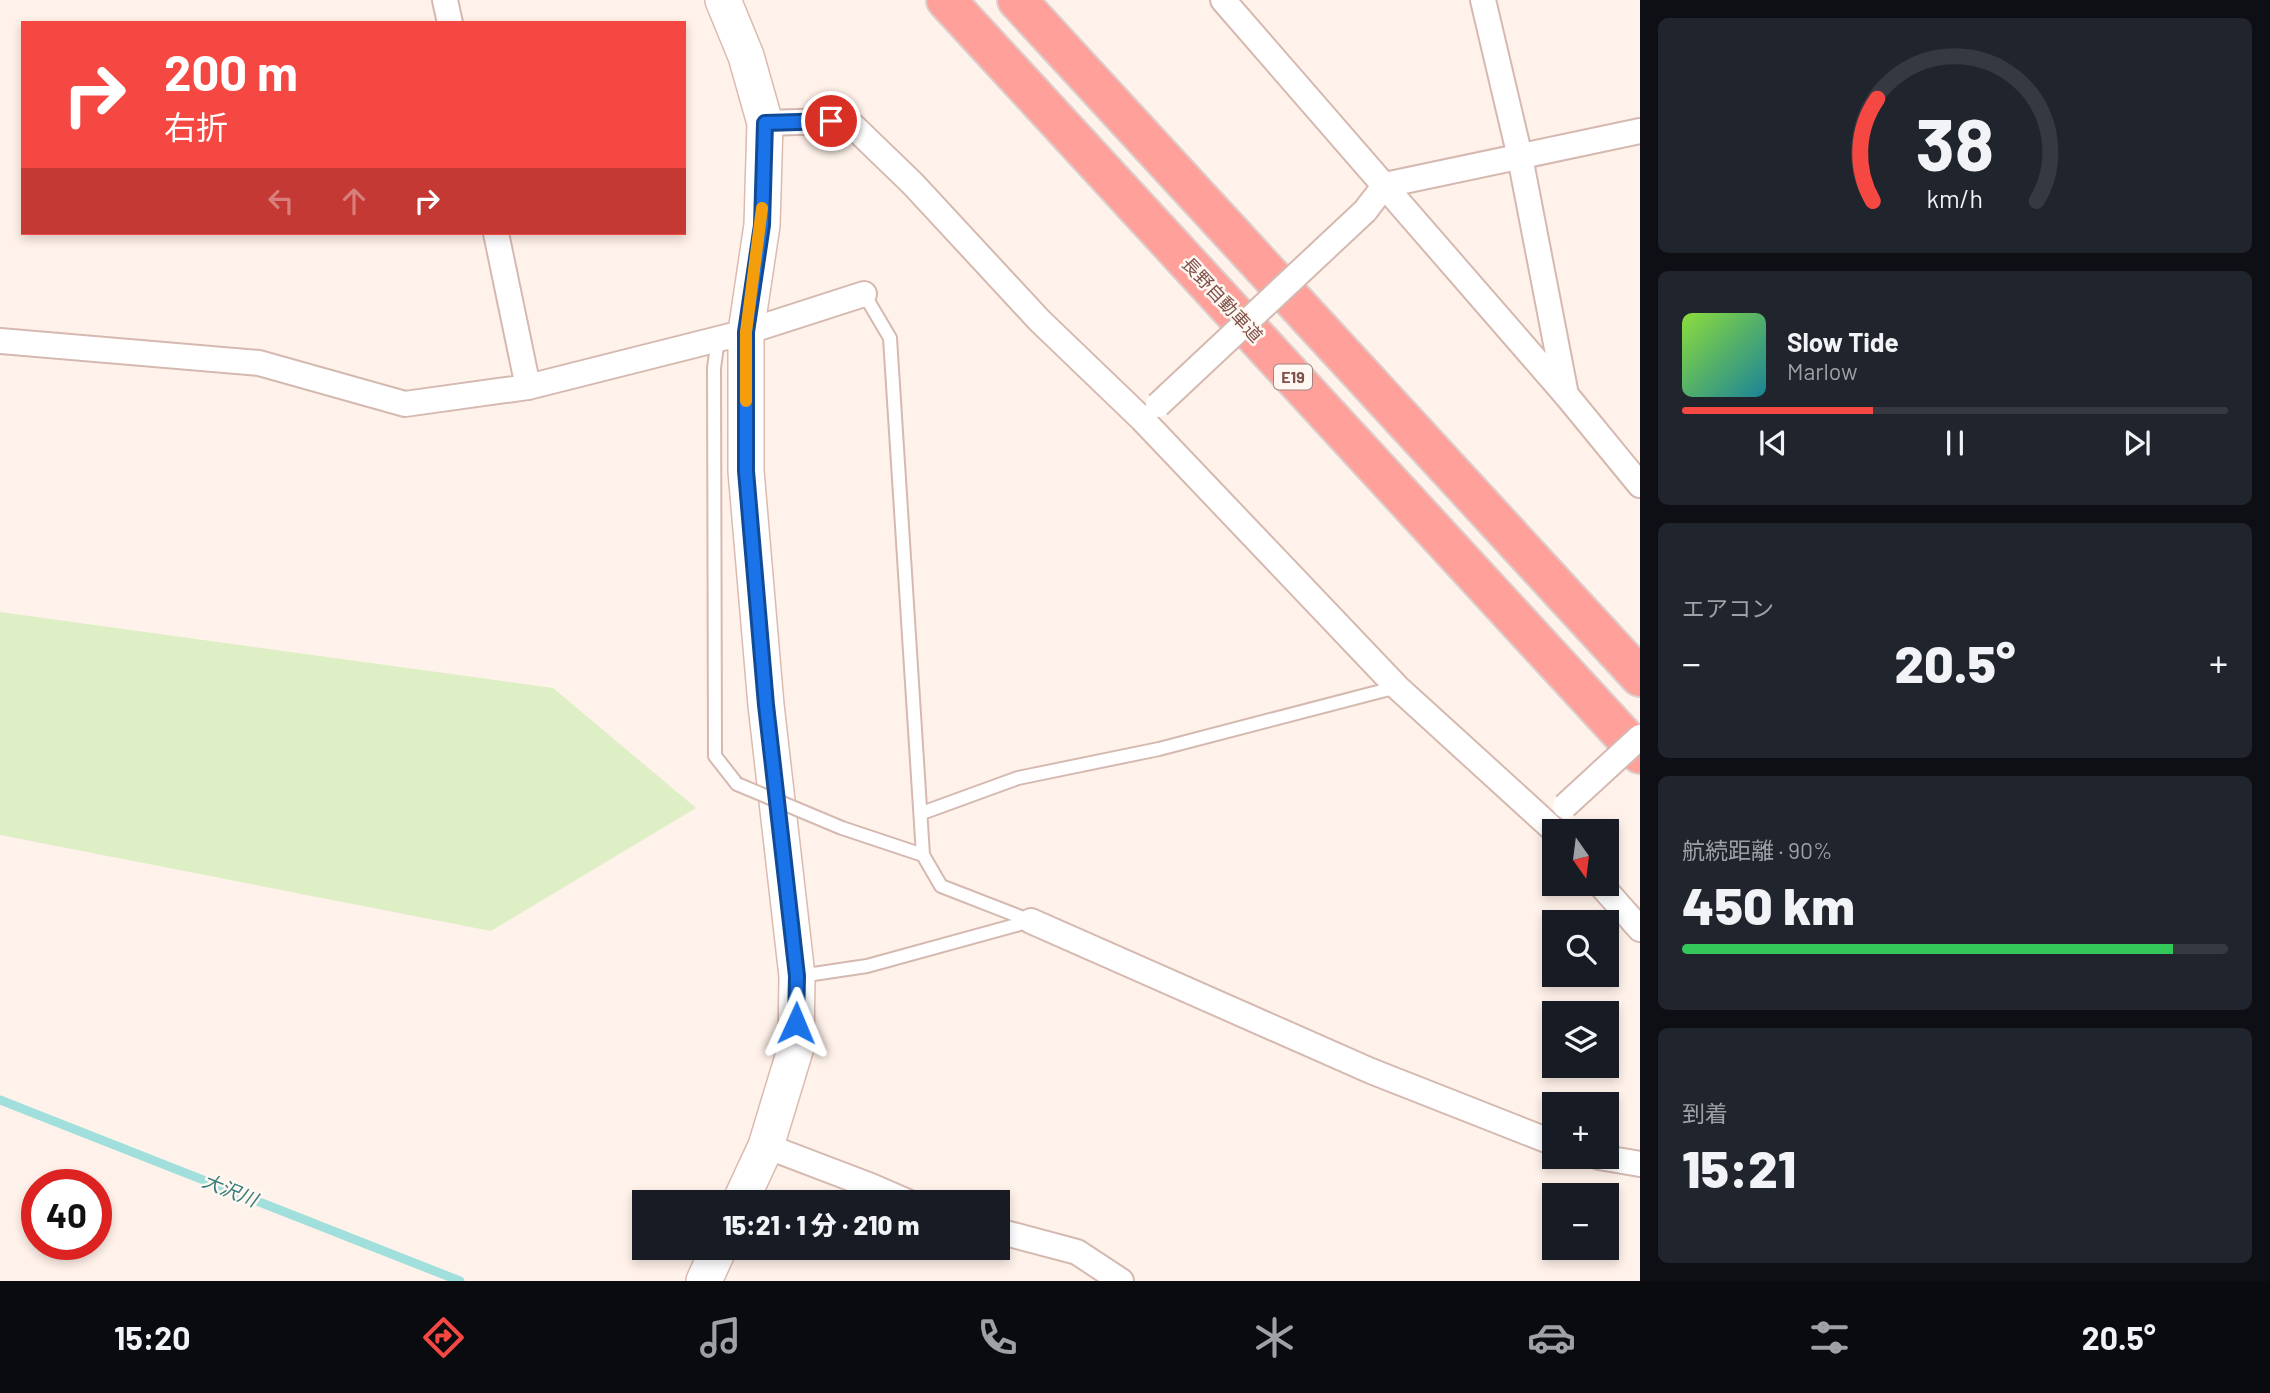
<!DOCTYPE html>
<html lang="ja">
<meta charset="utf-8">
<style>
:root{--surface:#171b24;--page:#20242c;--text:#f1f3f6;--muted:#9ea1a6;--line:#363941;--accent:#f54842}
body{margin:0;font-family:Barlow,"Noto Sans JP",sans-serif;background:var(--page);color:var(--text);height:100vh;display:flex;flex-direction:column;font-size:26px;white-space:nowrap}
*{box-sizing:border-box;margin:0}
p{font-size:23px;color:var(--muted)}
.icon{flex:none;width:38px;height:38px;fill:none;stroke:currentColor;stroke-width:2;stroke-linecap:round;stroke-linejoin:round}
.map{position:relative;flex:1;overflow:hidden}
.panel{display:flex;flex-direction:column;gap:18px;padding:18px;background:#0d0f14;width:630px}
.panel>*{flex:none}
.banner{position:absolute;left:21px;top:21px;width:665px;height:214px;border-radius:0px;box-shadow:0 4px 10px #0003;background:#f54842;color:#fff;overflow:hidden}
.needle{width:46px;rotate:166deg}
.controls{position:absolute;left:1542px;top:819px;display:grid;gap:14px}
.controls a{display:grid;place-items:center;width:77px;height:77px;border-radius:0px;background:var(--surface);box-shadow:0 4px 10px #0003;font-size:35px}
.speed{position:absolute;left:21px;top:1169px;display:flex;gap:14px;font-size:35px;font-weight:700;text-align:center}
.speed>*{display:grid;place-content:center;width:91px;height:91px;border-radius:50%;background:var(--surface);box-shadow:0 4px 10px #0003;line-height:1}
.speed .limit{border:10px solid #d22;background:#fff;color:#111}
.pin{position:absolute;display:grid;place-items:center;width:60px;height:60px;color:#fff;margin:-30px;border:4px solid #fff;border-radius:50%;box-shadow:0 2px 7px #0007}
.me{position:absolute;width:77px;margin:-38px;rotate:1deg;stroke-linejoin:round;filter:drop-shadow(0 0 5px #0008)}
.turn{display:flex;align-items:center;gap:24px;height:147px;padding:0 28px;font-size:32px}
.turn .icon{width:91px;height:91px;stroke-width:2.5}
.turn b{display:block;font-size:49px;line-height:60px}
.lanes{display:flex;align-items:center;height:66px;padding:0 28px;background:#0003;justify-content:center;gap:35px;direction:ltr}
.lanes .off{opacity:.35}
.big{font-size:52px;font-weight:800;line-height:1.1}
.panel .tile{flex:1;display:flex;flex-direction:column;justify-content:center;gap:10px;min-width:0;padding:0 24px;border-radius:10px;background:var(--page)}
.panel .dial{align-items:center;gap:0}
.dial svg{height:182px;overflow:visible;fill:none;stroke:var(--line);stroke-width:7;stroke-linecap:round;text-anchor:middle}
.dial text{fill:var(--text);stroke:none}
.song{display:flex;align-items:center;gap:21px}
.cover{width:84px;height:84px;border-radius:10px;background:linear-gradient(135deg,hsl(90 70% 55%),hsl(190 70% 35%))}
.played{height:7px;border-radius:4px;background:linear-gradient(90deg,var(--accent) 35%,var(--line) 35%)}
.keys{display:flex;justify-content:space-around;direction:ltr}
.heat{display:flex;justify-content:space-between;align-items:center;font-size:38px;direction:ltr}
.charge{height:10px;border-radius:5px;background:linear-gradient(90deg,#34c759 90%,var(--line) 0)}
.trip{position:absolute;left:632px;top:1190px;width:378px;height:70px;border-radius:0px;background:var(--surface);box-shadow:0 4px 10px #0003;font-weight:800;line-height:70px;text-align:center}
.menu{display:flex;height:112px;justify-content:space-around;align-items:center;background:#090b0e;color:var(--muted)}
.menu .icon{width:49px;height:49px}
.menu .on{color:var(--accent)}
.menu b{font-size:32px;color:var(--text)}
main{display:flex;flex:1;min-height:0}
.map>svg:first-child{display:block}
.green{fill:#deefc5}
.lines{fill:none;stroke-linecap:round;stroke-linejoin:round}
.stream{stroke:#a0dfdc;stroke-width:9}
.lane-casing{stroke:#d5b9b0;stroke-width:16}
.street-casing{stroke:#d5b9b0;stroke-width:28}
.secondary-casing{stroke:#dbbaaf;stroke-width:38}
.highway-casing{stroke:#dbcecc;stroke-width:42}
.lane{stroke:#fff;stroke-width:12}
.street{stroke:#fff;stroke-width:24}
.secondary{stroke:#fff;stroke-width:35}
.highway{stroke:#ffa19a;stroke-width:38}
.lane-bridge-casing{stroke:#d5b9b0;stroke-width:16;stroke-linecap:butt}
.street-bridge-casing{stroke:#d5b9b0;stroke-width:28;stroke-linecap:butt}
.lane-bridge{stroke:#fff;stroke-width:12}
.street-bridge{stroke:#fff;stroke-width:24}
.route-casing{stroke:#114b97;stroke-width:18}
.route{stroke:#1a73e8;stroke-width:12}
.slow{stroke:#f59e0b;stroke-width:12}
.labels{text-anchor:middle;stroke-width:5;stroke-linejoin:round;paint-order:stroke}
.shield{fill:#fff7f2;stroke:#a5837c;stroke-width:2}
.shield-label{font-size:16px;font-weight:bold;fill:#7e5149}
.street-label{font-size:18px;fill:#7e5149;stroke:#fff7f2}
.water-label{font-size:19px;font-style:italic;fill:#377c7a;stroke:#fff7f2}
</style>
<main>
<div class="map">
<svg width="1640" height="1281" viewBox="0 0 1640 1281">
<rect width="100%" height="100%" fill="#fff2ea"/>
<path class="green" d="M0,612L553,688L696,808L491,931L0,835Z"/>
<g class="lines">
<path class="stream" d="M0,1100L460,1281"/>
<defs>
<path id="lane" d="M864,294L890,338L923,855L941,886L1031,921
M718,338L714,368L715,756L737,784
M922,813L1018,778L1159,749L1397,687
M842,828L923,855
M800,976L867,966L1031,921"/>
<path id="street" d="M445,0L450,23
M1223,0L1567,396L1640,485
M1483,0L1520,157L1566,395
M765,123L831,121L853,126L913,184L1039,320L1142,419L1397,687L1555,831
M1365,211L1385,185L1640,131
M496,233L528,387
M0,341L259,363L405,404L528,387L746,332L864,294
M1600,884L1640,929
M1031,921L1371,1071L1554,1143
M766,1146L871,1186L908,1202
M1599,1157L1640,1164
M998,1231L1077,1252L1121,1281"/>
<path id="secondary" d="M723,0L746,56L765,123L762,225L746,332V471L766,705L797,976L796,1047L766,1146L740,1202
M704,1281L719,1248"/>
<path id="highway" d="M946,0L1640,754
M1017,0L1640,677"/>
</defs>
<use href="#lane" class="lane-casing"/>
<use href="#street" class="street-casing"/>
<use href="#secondary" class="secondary-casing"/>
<use href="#highway" class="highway-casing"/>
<use href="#lane" class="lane"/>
<use href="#street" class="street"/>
<use href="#secondary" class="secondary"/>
<use href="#highway" class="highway"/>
<defs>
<path id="lane-bridge" d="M737,784L842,828"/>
<path id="street-bridge" d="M1158,405L1365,211
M1565,806L1640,737"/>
</defs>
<use href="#lane-bridge" class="lane-bridge-casing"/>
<use href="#street-bridge" class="street-bridge-casing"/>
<use href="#lane-bridge" class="lane-bridge"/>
<use href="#street-bridge" class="street-bridge"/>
</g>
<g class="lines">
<defs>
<path id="route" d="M796,1023L797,976L766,705L746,471V332L762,225L765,123L831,121"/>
</defs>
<use href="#route" class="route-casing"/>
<use href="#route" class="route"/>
<path class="slow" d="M746,401V332L762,208"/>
</g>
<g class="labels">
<rect class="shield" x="1274" y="364.5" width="38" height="25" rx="5"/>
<g class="shield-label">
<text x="1293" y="383">E19</text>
</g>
<g class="street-label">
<text transform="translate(1222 300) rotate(47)" y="6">長野自動車道</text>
</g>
<g class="water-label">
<text transform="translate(230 1190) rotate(22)" y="7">大沢川</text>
</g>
</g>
</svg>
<div class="controls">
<a><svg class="needle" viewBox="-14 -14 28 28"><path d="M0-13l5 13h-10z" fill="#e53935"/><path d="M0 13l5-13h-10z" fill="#9ea1a6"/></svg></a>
<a><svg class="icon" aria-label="search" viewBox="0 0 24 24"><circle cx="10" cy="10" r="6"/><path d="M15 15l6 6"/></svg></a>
<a><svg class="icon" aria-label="layers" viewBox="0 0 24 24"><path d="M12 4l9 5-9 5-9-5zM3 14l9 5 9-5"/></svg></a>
<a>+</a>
<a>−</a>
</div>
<div class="speed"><div class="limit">40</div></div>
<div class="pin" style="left:831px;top:121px;background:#d93025"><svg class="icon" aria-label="arrive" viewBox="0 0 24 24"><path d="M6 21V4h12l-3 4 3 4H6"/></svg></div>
<svg class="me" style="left:796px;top:1023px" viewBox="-20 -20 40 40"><path d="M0-17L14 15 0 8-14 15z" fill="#1a73e8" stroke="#fff" stroke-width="4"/></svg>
<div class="trip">15:21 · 1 分 · 210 m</div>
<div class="banner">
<div class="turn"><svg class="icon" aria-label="right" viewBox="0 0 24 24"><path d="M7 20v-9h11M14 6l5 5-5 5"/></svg><div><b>200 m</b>右折</div></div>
<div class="lanes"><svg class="icon off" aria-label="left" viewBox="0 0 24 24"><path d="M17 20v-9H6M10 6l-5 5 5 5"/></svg><svg class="icon off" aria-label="ahead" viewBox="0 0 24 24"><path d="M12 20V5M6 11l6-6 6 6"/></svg><svg class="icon" aria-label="right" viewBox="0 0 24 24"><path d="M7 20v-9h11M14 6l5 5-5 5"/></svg></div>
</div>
</div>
<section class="panel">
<div class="tile dial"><svg viewBox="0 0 100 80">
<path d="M14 69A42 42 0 1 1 86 69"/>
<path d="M14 69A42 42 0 0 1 16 24" stroke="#f54842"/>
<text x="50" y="56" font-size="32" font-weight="700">38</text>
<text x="50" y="72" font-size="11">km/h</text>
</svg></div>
<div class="tile">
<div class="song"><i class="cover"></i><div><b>Slow Tide</b><p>Marlow</p></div></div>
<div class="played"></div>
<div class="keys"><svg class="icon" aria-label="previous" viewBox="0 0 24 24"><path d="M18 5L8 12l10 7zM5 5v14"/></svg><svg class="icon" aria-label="pause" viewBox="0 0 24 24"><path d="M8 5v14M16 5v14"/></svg><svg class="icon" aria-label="next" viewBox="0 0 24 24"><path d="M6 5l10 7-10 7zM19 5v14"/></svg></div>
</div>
<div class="tile"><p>エアコン</p>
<div class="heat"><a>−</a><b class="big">20.5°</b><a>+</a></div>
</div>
<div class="tile"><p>航続距離 · 90%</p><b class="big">450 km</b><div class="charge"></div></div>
<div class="tile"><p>到着</p><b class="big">15:21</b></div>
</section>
</main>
<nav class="menu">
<b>15:20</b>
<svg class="icon on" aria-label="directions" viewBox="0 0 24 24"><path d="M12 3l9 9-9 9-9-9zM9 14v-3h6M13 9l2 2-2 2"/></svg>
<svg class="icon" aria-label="music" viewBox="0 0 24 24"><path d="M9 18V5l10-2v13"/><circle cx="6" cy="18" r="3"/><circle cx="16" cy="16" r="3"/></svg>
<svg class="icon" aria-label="phone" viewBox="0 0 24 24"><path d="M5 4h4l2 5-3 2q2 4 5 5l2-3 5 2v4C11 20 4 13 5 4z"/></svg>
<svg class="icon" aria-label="climate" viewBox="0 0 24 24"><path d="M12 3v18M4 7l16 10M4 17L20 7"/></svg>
<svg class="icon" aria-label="car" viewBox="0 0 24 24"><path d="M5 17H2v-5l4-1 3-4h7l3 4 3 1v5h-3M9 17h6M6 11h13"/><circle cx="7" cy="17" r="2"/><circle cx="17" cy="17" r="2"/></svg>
<svg class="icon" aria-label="filters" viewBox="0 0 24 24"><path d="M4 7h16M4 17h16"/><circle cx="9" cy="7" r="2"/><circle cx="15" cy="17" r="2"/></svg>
<b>20.5°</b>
</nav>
